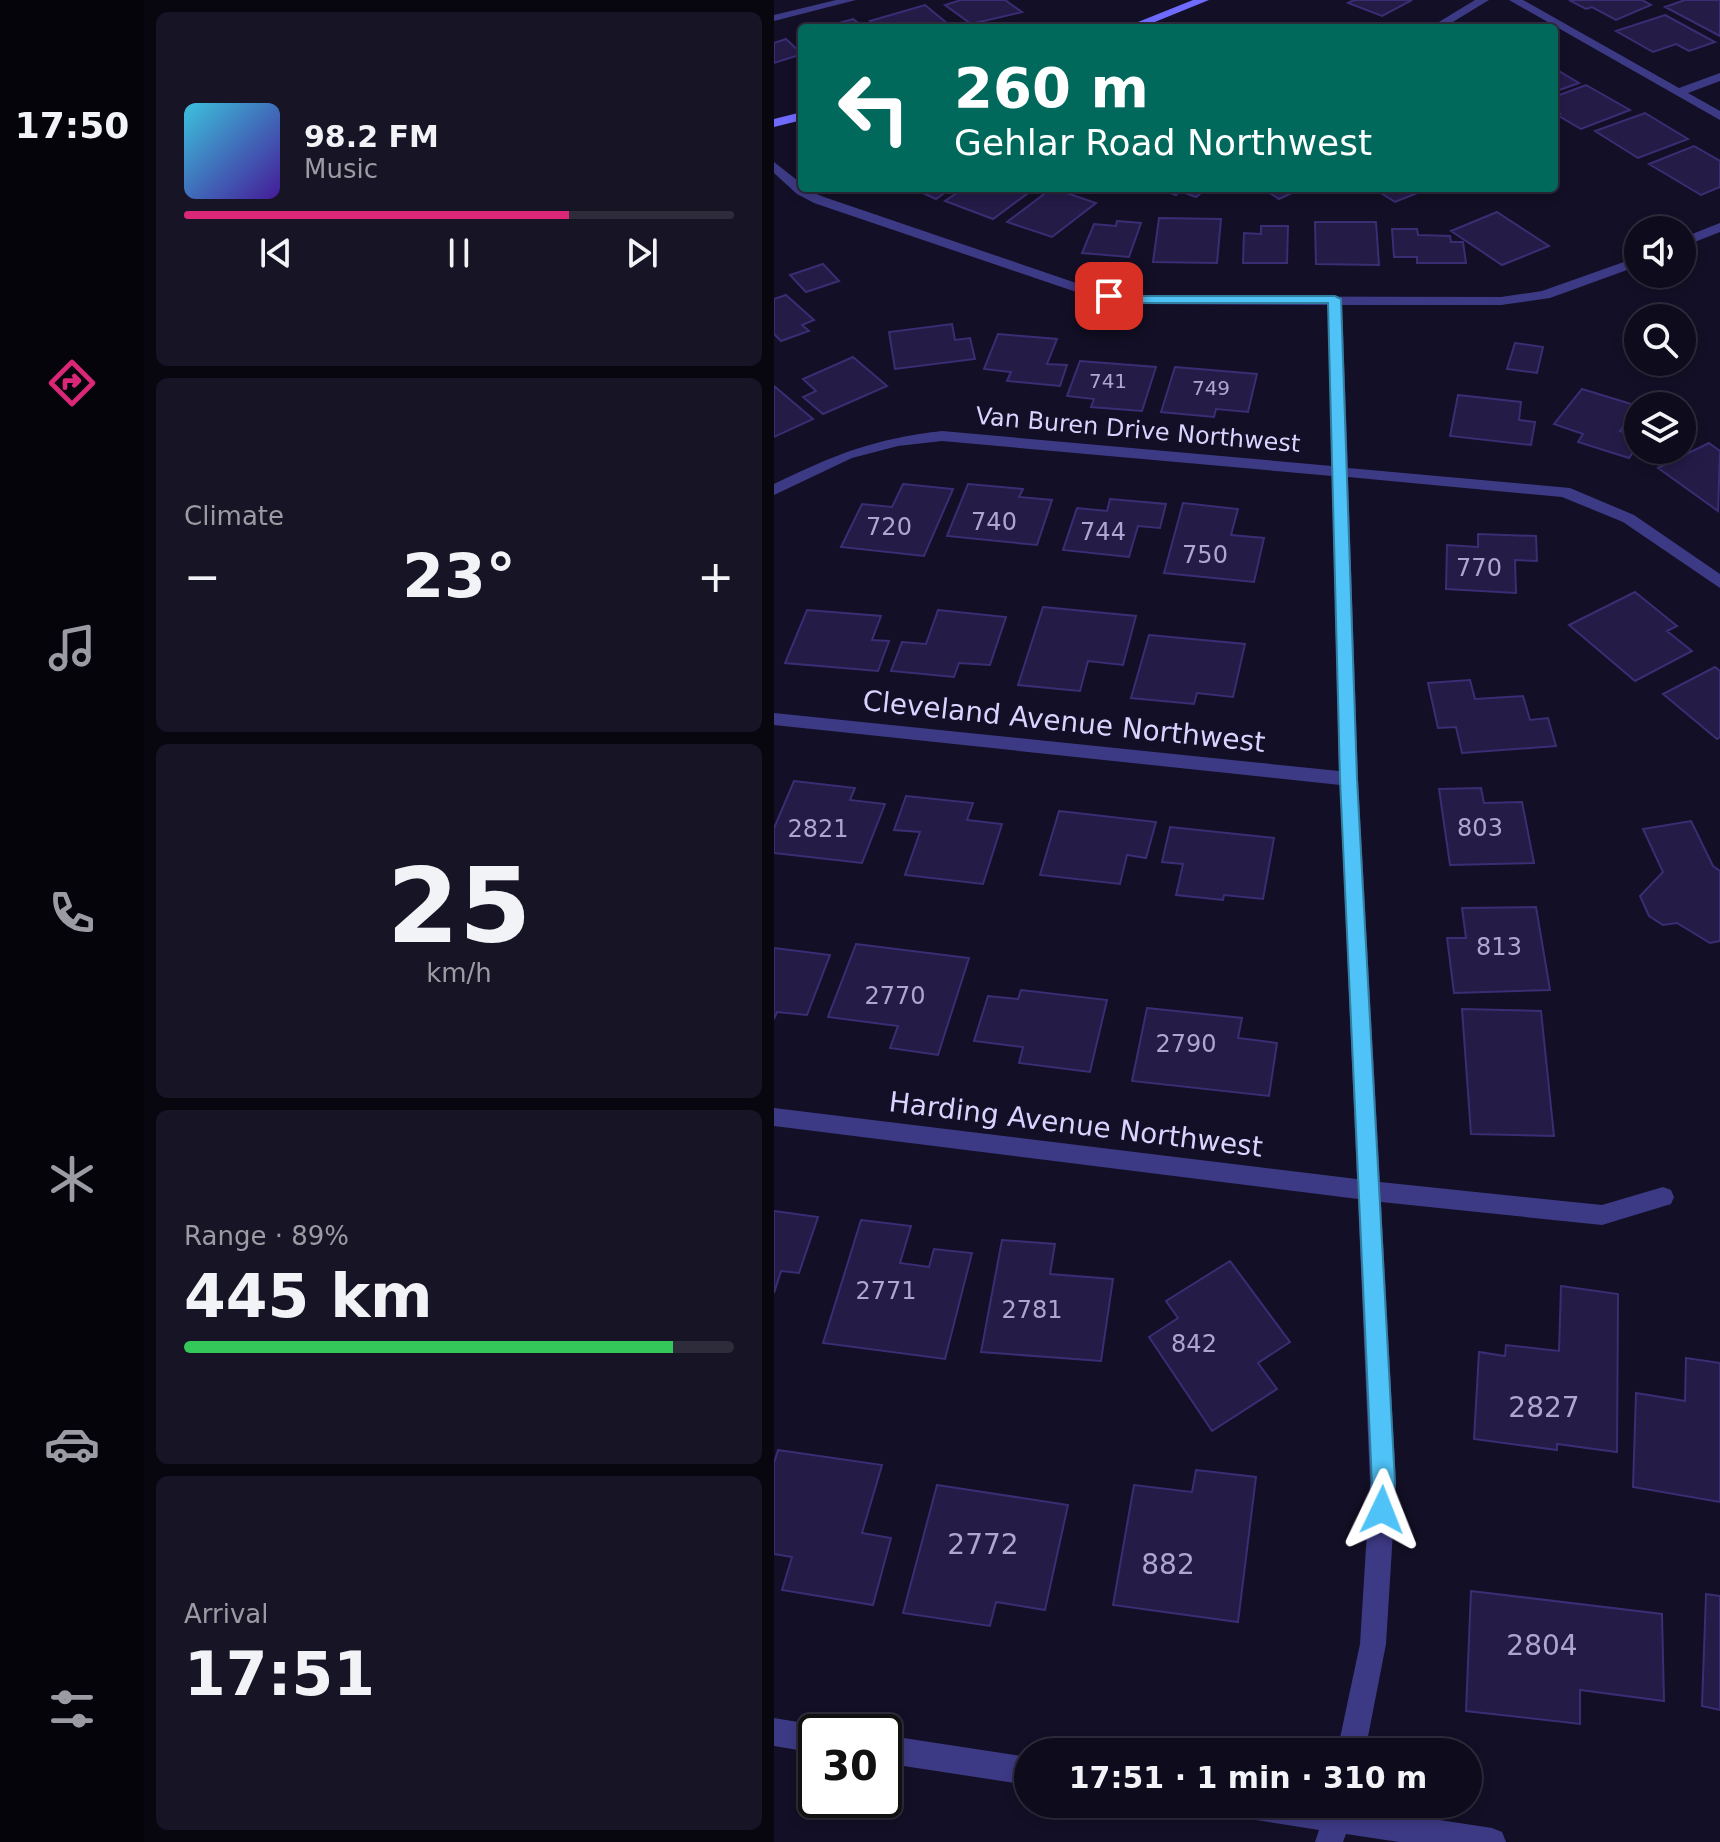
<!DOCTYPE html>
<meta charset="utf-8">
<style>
:root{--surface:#0e0b1c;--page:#171425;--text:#f1f3f6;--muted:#9b9ba3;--line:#2e2b3b;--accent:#db2777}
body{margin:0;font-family:"DejaVu Sans",sans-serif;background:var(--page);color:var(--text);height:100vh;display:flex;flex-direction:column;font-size:30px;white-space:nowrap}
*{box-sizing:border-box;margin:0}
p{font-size:26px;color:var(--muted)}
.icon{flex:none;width:44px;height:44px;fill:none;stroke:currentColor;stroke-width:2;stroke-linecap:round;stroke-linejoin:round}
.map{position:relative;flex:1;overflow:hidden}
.details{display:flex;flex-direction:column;gap:12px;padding:12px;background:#08060f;width:630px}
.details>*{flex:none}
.top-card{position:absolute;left:24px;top:24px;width:760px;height:168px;border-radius:8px;box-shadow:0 4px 12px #0003,0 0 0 2px var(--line);background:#00695c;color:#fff;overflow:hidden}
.fabs{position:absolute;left:850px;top:216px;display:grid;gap:16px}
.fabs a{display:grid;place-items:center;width:72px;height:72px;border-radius:50%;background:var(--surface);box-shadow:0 4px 12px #0003,0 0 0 2px var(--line);font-size:40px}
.speed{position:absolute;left:24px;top:1714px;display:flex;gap:16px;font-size:40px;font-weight:700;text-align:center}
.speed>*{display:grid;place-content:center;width:104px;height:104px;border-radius:50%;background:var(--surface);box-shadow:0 4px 12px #0003,0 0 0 2px var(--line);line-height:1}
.speed .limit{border:4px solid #111;border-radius:12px;background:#fff;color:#111}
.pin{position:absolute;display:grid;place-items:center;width:68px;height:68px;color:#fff;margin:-34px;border-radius:16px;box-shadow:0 4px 12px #0006}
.me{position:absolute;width:88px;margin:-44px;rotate:2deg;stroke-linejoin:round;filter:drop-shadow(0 0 6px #0008)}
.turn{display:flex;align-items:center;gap:28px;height:168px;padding:0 24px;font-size:36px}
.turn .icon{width:104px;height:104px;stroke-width:2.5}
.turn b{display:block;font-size:56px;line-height:68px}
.big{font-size:60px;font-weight:700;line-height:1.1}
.details .tile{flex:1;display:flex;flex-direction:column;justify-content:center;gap:12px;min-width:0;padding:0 28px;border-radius:12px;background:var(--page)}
.details .dial{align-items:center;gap:0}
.dial b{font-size:104px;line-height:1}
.song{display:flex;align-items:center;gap:24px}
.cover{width:96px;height:96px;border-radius:12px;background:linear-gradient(135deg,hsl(190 70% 55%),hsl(260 70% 35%))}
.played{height:8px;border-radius:4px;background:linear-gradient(90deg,var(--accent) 70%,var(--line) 70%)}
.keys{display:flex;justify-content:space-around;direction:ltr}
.heat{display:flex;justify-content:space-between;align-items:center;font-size:44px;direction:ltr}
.charge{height:12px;border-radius:6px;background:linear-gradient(90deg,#34c759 89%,var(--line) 0)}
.trip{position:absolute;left:240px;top:1738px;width:468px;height:80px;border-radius:40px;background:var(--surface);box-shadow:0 4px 12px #0003,0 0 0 2px var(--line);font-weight:700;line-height:80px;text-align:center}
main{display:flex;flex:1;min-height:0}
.tab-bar{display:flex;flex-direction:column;width:144px;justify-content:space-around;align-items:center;background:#06040b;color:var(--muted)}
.tab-bar .icon{width:56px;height:56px}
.tab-bar .current{color:var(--accent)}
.tab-bar b{font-size:36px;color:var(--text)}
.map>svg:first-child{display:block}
.building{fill:#241b47;stroke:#3b2d73;stroke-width:2}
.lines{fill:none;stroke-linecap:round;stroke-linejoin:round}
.minor{fill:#3d3a85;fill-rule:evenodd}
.secondary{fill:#6f6bff;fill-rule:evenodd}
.route{fill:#4fc3f7;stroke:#337fa1;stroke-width:2}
.labels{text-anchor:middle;stroke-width:8;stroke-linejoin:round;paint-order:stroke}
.far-number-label{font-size:20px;fill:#aca6d1}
.far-street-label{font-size:24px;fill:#d9d4ff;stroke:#130f26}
.number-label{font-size:24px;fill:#aca6d1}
.street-label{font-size:28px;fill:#d9d4ff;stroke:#130f26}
.near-number-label{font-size:28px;fill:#aca6d1}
</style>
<main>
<nav class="tab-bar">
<b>17:50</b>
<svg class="icon current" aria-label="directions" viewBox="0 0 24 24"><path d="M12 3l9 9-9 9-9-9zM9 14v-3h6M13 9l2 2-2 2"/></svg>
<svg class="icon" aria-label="music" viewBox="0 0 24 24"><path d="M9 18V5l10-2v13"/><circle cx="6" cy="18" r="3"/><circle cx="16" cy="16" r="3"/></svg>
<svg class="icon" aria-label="phone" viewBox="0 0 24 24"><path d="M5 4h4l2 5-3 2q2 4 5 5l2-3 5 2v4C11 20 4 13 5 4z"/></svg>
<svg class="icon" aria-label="climate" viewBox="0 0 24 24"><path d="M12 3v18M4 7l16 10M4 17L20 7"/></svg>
<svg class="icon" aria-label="car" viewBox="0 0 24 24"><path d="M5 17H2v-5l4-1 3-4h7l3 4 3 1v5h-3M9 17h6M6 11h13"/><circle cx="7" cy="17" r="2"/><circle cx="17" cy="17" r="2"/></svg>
<svg class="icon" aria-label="filters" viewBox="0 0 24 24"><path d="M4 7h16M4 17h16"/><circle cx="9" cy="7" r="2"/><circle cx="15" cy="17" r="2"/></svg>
</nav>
<section class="details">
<div class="tile">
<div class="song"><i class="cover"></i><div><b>98.2 FM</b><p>Music</p></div></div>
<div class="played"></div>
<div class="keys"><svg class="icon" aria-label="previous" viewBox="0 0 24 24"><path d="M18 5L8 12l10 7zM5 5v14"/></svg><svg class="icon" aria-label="pause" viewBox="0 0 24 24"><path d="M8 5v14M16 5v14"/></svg><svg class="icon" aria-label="next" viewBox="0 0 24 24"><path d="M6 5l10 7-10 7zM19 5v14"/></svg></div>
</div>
<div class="tile"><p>Climate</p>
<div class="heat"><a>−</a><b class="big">23°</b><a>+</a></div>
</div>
<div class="tile dial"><b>25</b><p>km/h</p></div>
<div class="tile"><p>Range · 89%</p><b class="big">445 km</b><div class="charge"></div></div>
<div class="tile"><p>Arrival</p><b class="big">17:51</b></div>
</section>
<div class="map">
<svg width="946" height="1842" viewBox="0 0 946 1842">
<rect width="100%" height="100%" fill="#130f26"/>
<path class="building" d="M187,0H231L248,12L197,24L171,5Z
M580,0H638L608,16L574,3Z
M795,0H868L877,5L842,20L818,7L812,9Z
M911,0H946V36L891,7Z
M151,5L174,24L159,28H105L96,21Z
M891,15L941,42L915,51L902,44L879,52L842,31Z
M79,19L91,28H47Z
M12,39L28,54L0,63V43Z
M780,68L805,83L780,92Z
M812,85L856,110L807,129L783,115L786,114L780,110V97Z
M871,113L914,139L864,158L821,131Z
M920,146L946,161V187L927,195L875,164Z
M138,188H177L162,199Z
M190,188H261L219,219L171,201Z
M278,188L322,203L278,237L233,222Z
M382,188H433L422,197L406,191L402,195Z
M488,188H554L544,192L538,189L529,193L524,190L505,199Z
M599,188H656L621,202Z
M723,212L775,246L728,265L677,231Z
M385,218L447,219L443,263L379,262Z
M343,221L367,223L355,257L308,253L320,224L342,226Z
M541,222H602L605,265L542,264Z
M487,226H514L513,263H469L470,233L487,234Z
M618,229H643L644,235L676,236L677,242H689L692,263H643V257H620Z
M49,264L65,281L32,292L16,275Z
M12,295L40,320L28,325L35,331L7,341L0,334V299Z
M178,324L181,340L196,338L201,359L121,369L115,332Z
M224,334L283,339L273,364L293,365L286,386L233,381L237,372L210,369Z
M741,343L769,347L763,373L733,369Z
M79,357L113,386L49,414L29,397L42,391L29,379Z
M306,361L382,367L368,411L317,407L320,399L293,396Z
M401,367L483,374L474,412L442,409L440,417L387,412Z
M0,386L39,419L0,437Z
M808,389L864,406L846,431L864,437V445L855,458L804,442L809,434L780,424Z
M684,395L747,402L745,420L761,422L757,445L676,436Z
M935,443L946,451L944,511L884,468Z
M129,484L179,489L150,556L67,547L88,504L118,507Z
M194,484L249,489L245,497L278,500L263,545L173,536Z
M336,499L392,504L386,528L364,526L355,557L289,550L303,508L333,511Z
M409,503L464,509L457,535L490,538L480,582L390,573Z
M704,534L762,536L763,561L741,560L742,593L672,589L673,545L704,547Z
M861,592L903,626L893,631L918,651L861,681L795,625Z
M269,607L362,616L349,665L314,661L306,691L244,685Z
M33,610L107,616L98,640L115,641L104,671L11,663Z
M164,610L232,617L216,665L185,663L180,677L117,671L128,642L152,644Z
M375,635L471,644L459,697L423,693L420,704L357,698Z
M941,667L946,671V737L943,739L889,694Z
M696,680L701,699L749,696L756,720L774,718L782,746L688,753L682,727L664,728L654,683Z
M20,781L81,788L76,800L111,804L88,863L0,853V828Z
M707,788L710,803L748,802L760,863L676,865L665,789Z
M132,796L199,803L193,820L228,824L209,884L131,875L146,832L120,830Z
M285,811L382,822L372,858L353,855L346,884L266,875Z
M917,821L939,866L946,871V941L936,943L903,923L889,925L875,916L866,896L889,872L869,829Z
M396,827L500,838L489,899L450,895L449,900L402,895L409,864L388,862Z
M762,907L776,990L680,993L673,938H692L688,908Z
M82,944L195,958L164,1055L116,1048L124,1026L54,1017Z
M0,948L56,955L33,1015L3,1012L0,1019Z
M247,990L333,1000L316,1072L245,1063L249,1047L200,1041L214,996L244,999Z
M373,1008L468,1018L464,1038L503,1043L495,1096L358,1081Z
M688,1009L767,1011L780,1136L697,1134Z
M0,1211L44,1217L25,1273L7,1271L0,1293Z
M87,1220L137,1226L126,1263L155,1267L160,1249L198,1253L171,1359L49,1343Z
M228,1240L281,1244L276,1274L339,1279L327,1361L207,1352Z
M456,1261L516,1342L484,1363L503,1389L438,1431L375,1337L404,1318L392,1301Z
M787,1286L844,1294L843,1452L783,1444V1450L700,1439L705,1352L731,1356L732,1345L785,1351Z
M912,1358L946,1363V1502L859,1487L862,1393L911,1401Z
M4,1450L108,1465L88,1533L117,1538L99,1605L8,1590L18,1557L0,1554V1463Z
M422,1470L482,1477L464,1622L339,1605L360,1485L418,1492Z
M163,1485L294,1505L271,1610L222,1602L216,1626L129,1613Z
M697,1591L888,1614L890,1701L806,1690V1724L692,1711Z
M932,1594L946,1596V1710L928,1706Z"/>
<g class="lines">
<path class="minor" d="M62,0H82L0,21V15Z
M701,0H715L669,28H655Z
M735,0H749L905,88L946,73V81L914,93L946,111V120Z
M0,162L28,184V188L50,197L317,288L356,296L727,297L768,291L864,257V266L776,298L727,305H568L574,468L796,488L860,515L946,574V588L849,522L788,497L574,477L584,779L606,1182L828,1205L889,1187L897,1190L900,1197L897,1204L828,1225L607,1202L622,1483L612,1644L591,1752H563L586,1644L596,1483L584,1199L0,1126V1108L583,1179L566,785L0,725V713L565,771L558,476L168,441L124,446L78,458L0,495V484C62,454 99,439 168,431L558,466L554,305L356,304L314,296L40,203L23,194L0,173Z
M946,223V232L908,247V238Z
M0,1718L42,1725L53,1732H42V1753L0,1746Z
M110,1735L254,1757V1785L110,1763Z
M455,1804H581L580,1807L718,1828L728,1832L732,1842H625L572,1834L569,1842H541L545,1830L469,1818L459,1814Z"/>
<path class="secondary" d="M419,0H435L366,28H349Z
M28,112V120L0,127V119Z"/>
</g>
<path class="route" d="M335,292L356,296H561L567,299L583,779L621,1483L616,1518L608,1522L600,1518L596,1510L598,1483L566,779L554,303H356L331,298L329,296Z"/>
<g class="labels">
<g class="far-number-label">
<text x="334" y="388">741</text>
<text x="437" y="395">749</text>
</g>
<g class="far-street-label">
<text transform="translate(364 430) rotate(5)" y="8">Van Buren Drive Northwest</text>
</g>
<g class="number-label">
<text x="220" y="530">740</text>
<text x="115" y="535">720</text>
<text x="329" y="540">744</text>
<text x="431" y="563">750</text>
<text x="705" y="576">770</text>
<text x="706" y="836">803</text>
<text x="44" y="837">2821</text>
<text x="725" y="955">813</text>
<text x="121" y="1004">2770</text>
<text x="412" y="1052">2790</text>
<text x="112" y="1299">2771</text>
<text x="258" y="1318">2781</text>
<text x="420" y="1352">842</text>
</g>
<g class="street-label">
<text transform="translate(290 721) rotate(6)" y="10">Cleveland Avenue Northwest</text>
<text transform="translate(302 1124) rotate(7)" y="10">Harding Avenue Northwest</text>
</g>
<g class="near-number-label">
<text x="770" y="1417">2827</text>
<text x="209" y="1554">2772</text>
<text x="394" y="1574">882</text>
<text x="768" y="1655">2804</text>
</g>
</g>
</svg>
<div class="fabs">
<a><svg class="icon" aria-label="sound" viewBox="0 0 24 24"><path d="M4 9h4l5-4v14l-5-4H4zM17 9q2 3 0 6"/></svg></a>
<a><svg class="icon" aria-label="search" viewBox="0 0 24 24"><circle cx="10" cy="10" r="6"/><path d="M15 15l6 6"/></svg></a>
<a><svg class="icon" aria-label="layers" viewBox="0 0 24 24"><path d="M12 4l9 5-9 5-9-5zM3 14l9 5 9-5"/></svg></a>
</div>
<div class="speed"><div class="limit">30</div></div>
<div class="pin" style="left:335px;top:296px;background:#d93025"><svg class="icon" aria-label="arrive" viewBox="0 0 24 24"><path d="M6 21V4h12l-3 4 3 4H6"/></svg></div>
<svg class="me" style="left:608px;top:1510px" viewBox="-20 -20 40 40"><path d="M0-17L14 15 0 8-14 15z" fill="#4fc3f7" stroke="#fff" stroke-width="4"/></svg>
<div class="trip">17:51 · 1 min · 310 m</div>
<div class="top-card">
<div class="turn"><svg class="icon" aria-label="left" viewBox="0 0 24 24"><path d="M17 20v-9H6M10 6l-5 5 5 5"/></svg><div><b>260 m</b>Gehlar Road Northwest</div></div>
</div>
</div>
</main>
